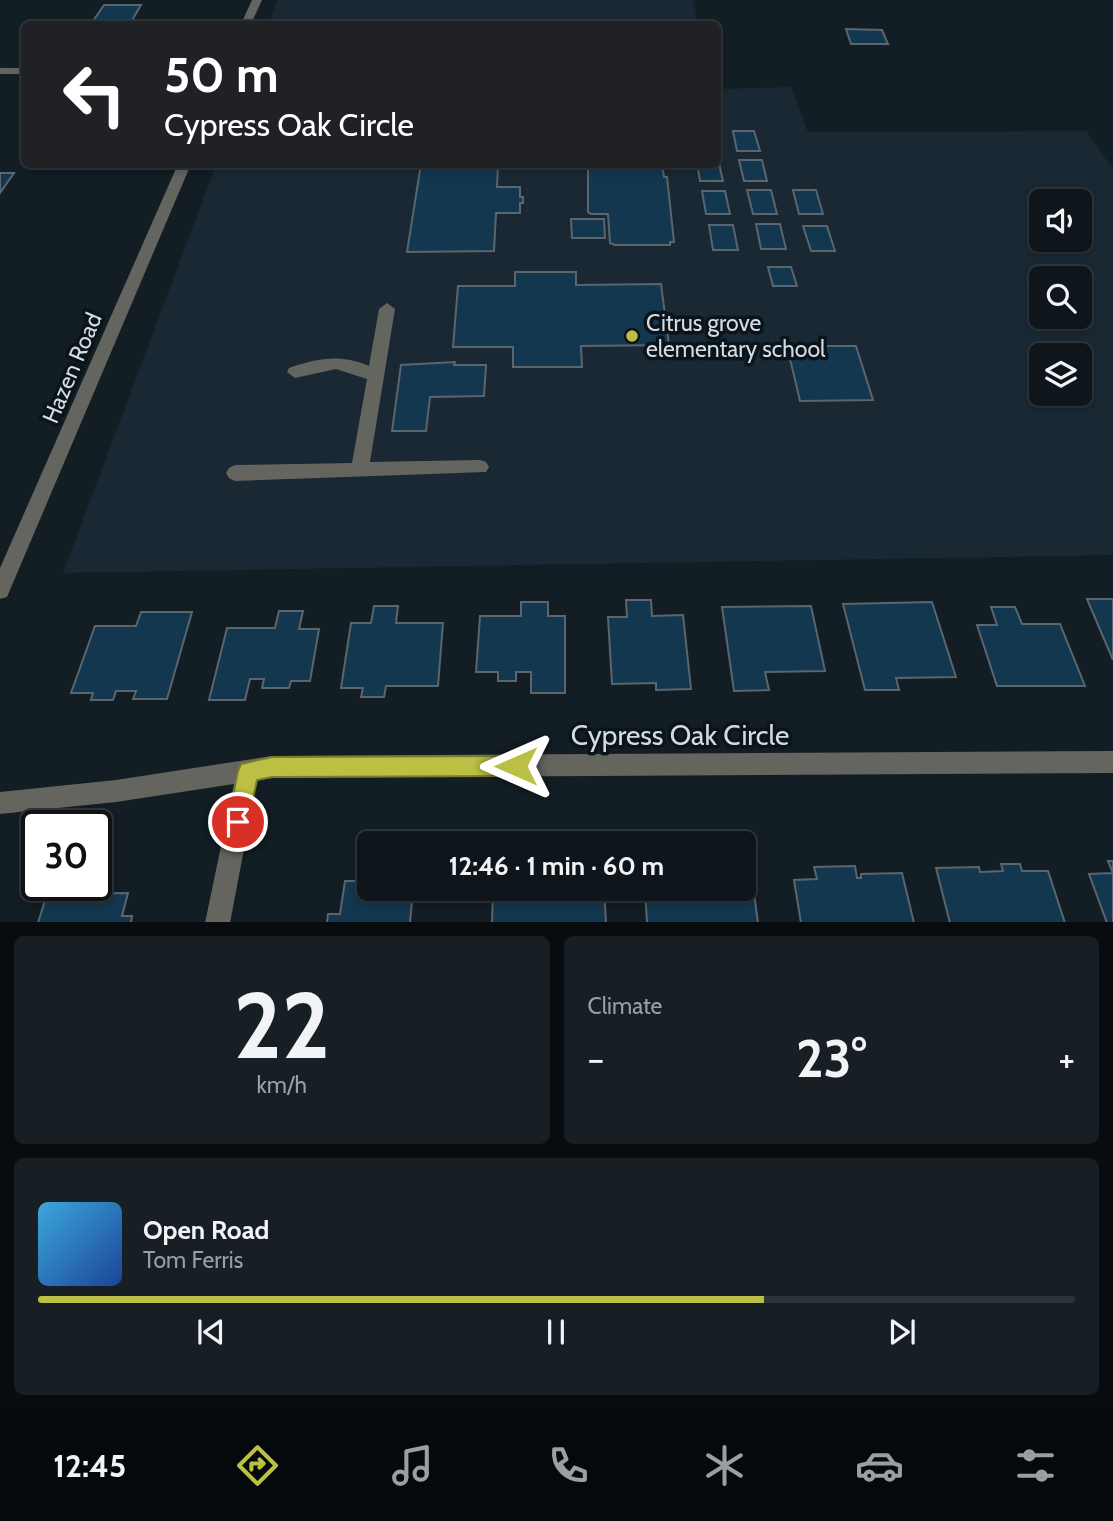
<!DOCTYPE html>
<meta charset="utf-8">
<style>
:root{--surface:#0e161b;--page:#171f24;--text:#f1f3f6;--muted:#9b9fa3;--line:#2e353a;--accent:#bbc045}
body{margin:0;font-family:Cabin,sans-serif;background:var(--page);color:var(--text);height:100vh;display:flex;flex-direction:column;font-size:26px;white-space:nowrap}
*{box-sizing:border-box;margin:0}
p{font-size:23px;color:var(--muted)}
.icon{flex:none;width:38px;height:38px;fill:none;stroke:currentColor;stroke-width:2;stroke-linecap:round;stroke-linejoin:round}
.map{position:relative;height:922px;overflow:hidden}
.panel{display:flex;flex-direction:column;gap:14px;padding:14px;background:#080c0f;flex:1}
.panel>*{flex:none}
.top-card{position:absolute;left:21px;top:21px;width:700px;height:147px;border-radius:10px;box-shadow:0 4px 10px #0003,0 0 0 2px var(--line);background:#202124;color:#fff;overflow:hidden}
.controls{position:absolute;left:1029px;top:189px;display:grid;gap:14px}
.controls a{display:grid;place-items:center;width:63px;height:63px;border-radius:10px;background:var(--surface);box-shadow:0 4px 10px #0003,0 0 0 2px var(--line);font-size:35px}
.speed{position:absolute;left:21px;top:810px;display:flex;gap:14px;font-size:35px;font-weight:700;text-align:center}
.speed>*{display:grid;place-content:center;width:91px;height:91px;border-radius:50%;background:var(--surface);box-shadow:0 4px 10px #0003,0 0 0 2px var(--line);line-height:1}
.speed .limit{border:4px solid #111;border-radius:10px;background:#fff;color:#111}
.pin{position:absolute;display:grid;place-items:center;width:60px;height:60px;color:#fff;margin:-30px;border:4px solid #fff;border-radius:50%;box-shadow:0 2px 7px #0007}
.me{position:absolute;width:77px;margin:-38px;rotate:270deg;stroke-linejoin:round;filter:drop-shadow(0 0 5px #0008)}
.turn{display:flex;align-items:center;gap:24px;height:147px;padding:0 28px;font-size:32px}
.turn .icon{width:91px;height:91px;stroke-width:2.5}
.turn b{display:block;font-size:49px;line-height:60px}
.big{font-size:52px;font-weight:800;line-height:1.1}
.panel .card{flex:1;display:flex;flex-direction:column;justify-content:center;gap:10px;min-width:0;padding:0 24px;border-radius:10px;background:var(--page)}
.panel .dial{align-items:center;gap:0}
.dial b{font-size:91px;line-height:1}
.song{display:flex;align-items:center;gap:21px}
.cover{width:84px;height:84px;border-radius:10px;background:linear-gradient(135deg,hsl(200 70% 55%),hsl(220 70% 35%))}
.played{height:7px;border-radius:4px;background:linear-gradient(90deg,var(--accent) 70%,var(--line) 70%)}
.keys{display:flex;justify-content:space-around;direction:ltr}
.heat{display:flex;justify-content:space-between;align-items:center;font-size:38px;direction:ltr}
.panel .tiles{flex:1;display:grid;gap:14px;grid-template-columns:1fr 1fr}
.card:last-child{grid-column:span 2}
.trip{position:absolute;left:357px;top:831px;width:399px;height:70px;border-radius:10px;background:var(--surface);box-shadow:0 4px 10px #0003,0 0 0 2px var(--line);font-weight:800;line-height:70px;text-align:center}
.menu{display:flex;height:112px;justify-content:space-around;align-items:center;background:#06090b;color:var(--muted)}
.menu .icon{width:49px;height:49px}
.menu .active{color:var(--accent)}
.menu b{font-size:32px;color:var(--text)}
.map>svg:first-child{display:block}
.built{fill:#192833;fill-rule:evenodd}
.building{fill:#13374e;stroke:#5a656e;stroke-width:2}
.lines{fill:none;stroke-linecap:round;stroke-linejoin:round}
.minor{fill:#64655f;fill-rule:evenodd}
.route{fill:#bbc045;stroke:#7a7d2d;stroke-width:2}
.poi-dot{fill:#bbc045;stroke:#0a141b;stroke-width:2.5}
.labels{text-anchor:middle;stroke-width:7;stroke-linejoin:round;paint-order:stroke}
.poi-label{font-size:23px;fill:#d5dbe0;stroke:#0a141b;text-anchor:start}
.street-label{font-size:23px;fill:#d5dbe0;stroke:#0a141b}
.near-street-label{font-size:28px;fill:#d5dbe0;stroke:#0a141b}
</style>
<div class="map">
<svg width="1113" height="923" viewBox="0 0 1113 923">
<rect width="100%" height="100%" fill="#131d24"/>
<path class="built" d="M278,0H693L698,24H268Z
M791,87L808,132L1086,131L1113,169V555L63,573L216,165L718,164V89ZM1041,201H1080V240H1041ZM1041,278H1080V317H1041ZM1041,355H1080V394H1041Z"/>
<path class="building" d="M104,5H141L131,22H143L142,24H86H91Z
M846,29L882,30L888,44H851Z
M733,131H754L760,151H737Z
M718,159L723,181H700L697,164H718Z
M739,160H762L767,181H744Z
M421,164H498L497,187H520V197H523V203H520V213H496L494,251L407,252Z
M588,164H665L662,166L664,177H667L674,242H670V245H615L610,243L608,214H591L588,212Z
M0,173H14L0,193Z
M747,190H771L777,214H753Z
M793,190H816L823,214H799Z
M702,191H725L730,214H706Z
M571,219H604L605,238H572Z
M756,224H780L786,249H761Z
M709,225H733L738,250H713Z
M803,226H827L835,251H811Z
M768,267H791L797,286H773Z
M515,272H576V285L661,284L669,345L581,346L582,367H513V347H453L458,286H515Z
M787,346H856L873,400L800,401Z
M455,362L454,365H486L484,396L430,397L426,431H392L401,365Z
M1087,599H1113V660Z
M626,600H651L652,616L683,615L691,689L656,690V683L612,684L608,617H627Z
M521,602H548V616H565V693H531V672H516V681H498V672H476L480,616H521Z
M932,602L956,677L896,678L899,690H865L843,604Z
M374,606H398L396,623H443L438,686H386L384,697H361L363,688H341L351,623H371Z
M811,606L825,671L765,672L769,690L734,691L722,607Z
M991,607H1015L1022,624H1060L1085,686H997L977,625H997Z
M279,611H303L299,629H319L310,681H291L289,688H262L264,679H250L245,700H209L227,628H275Z
M141,612H192L167,699H133L136,691H116L113,700H91L93,693H71L95,626H136Z
M1108,861H1113V923H1107L1089,874L1113,873Z
M1001,864H1020L1022,871H1048L1065,923H950L936,868L979,867L980,872L1003,871Z
M855,866L857,878H861V874L902,873L914,923H801L794,880L817,879L814,867Z
M345,881H369V889H413L410,923H327L328,914H340Z
M493,889H604L606,923H492Z
M645,889H682L683,894H691L690,889L754,893L758,923H647Z
M128,893L122,916H132L131,923H38L47,894Z"/>
<g class="lines">
<path class="minor" d="M252,0H262L251,24H241Z
M0,68H24V74H0Z
M178,164H191L7,597L0,599V568Z
M387,303L395,309L370,462L480,460L486,462L489,467L486,472L235,481L229,478L226,473L229,468L235,465L352,463L367,379L336,369L295,378L287,372L289,368C319,358 340,354 369,366L379,309Z
M1113,751V773L272,778L257,780L230,923H205L234,784L116,802L0,814V792L116,780L272,756Z"/>
</g>
<path class="route" d="M516,756L523,759L526,766L523,773L516,776L272,777L257,780L246,829L238,832L231,829L228,822L238,771L241,764L272,757Z"/>
<circle class="poi-dot" cx="632" cy="336" r="7"/>
<g class="labels">
<g class="poi-label">
<text x="646" y="331">Citrus grove<tspan x="646" dy="26">elementary school</tspan></text>
</g>
<g class="street-label">
<text transform="translate(72 368) rotate(-67)" y="8">Hazen Road</text>
</g>
<g class="near-street-label">
<text x="680" y="745">Cypress Oak Circle</text>
</g>
</g>
</svg>
<div class="controls">
<a><svg class="icon" aria-label="sound" viewBox="0 0 24 24"><path d="M4 9h4l5-4v14l-5-4H4zM17 9q2 3 0 6"/></svg></a>
<a><svg class="icon" aria-label="search" viewBox="0 0 24 24"><circle cx="10" cy="10" r="6"/><path d="M15 15l6 6"/></svg></a>
<a><svg class="icon" aria-label="layers" viewBox="0 0 24 24"><path d="M12 4l9 5-9 5-9-5zM3 14l9 5 9-5"/></svg></a>
</div>
<div class="speed"><div class="limit">30</div></div>
<div class="pin" style="left:238px;top:822px;background:#d93025"><svg class="icon" aria-label="arrive" viewBox="0 0 24 24"><path d="M6 21V4h12l-3 4 3 4H6"/></svg></div>
<svg class="me" style="left:516px;top:766px" viewBox="-20 -20 40 40"><path d="M0-17L14 15 0 8-14 15z" fill="#bbc045" stroke="#fff" stroke-width="4"/></svg>
<div class="trip">12:46 · 1 min · 60 m</div>
<div class="top-card">
<div class="turn"><svg class="icon" aria-label="left" viewBox="0 0 24 24"><path d="M17 20v-9H6M10 6l-5 5 5 5"/></svg><div><b>50 m</b>Cypress Oak Circle</div></div>
</div>
</div>
<section class="panel">
<div class="tiles">
<div class="card dial"><b>22</b><p>km/h</p></div>
<div class="card"><p>Climate</p>
<div class="heat"><a>−</a><b class="big">23°</b><a>+</a></div>
</div>
<div class="card">
<div class="song"><i class="cover"></i><div><b>Open Road</b><p>Tom Ferris</p></div></div>
<div class="played"></div>
<div class="keys"><svg class="icon" aria-label="previous" viewBox="0 0 24 24"><path d="M18 5L8 12l10 7zM5 5v14"/></svg><svg class="icon" aria-label="pause" viewBox="0 0 24 24"><path d="M8 5v14M16 5v14"/></svg><svg class="icon" aria-label="next" viewBox="0 0 24 24"><path d="M6 5l10 7-10 7zM19 5v14"/></svg></div>
</div>
</div>
</section>
<nav class="menu">
<b>12:45</b>
<svg class="icon active" aria-label="directions" viewBox="0 0 24 24"><path d="M12 3l9 9-9 9-9-9zM9 14v-3h6M13 9l2 2-2 2"/></svg>
<svg class="icon" aria-label="music" viewBox="0 0 24 24"><path d="M9 18V5l10-2v13"/><circle cx="6" cy="18" r="3"/><circle cx="16" cy="16" r="3"/></svg>
<svg class="icon" aria-label="phone" viewBox="0 0 24 24"><path d="M5 4h4l2 5-3 2q2 4 5 5l2-3 5 2v4C11 20 4 13 5 4z"/></svg>
<svg class="icon" aria-label="climate" viewBox="0 0 24 24"><path d="M12 3v18M4 7l16 10M4 17L20 7"/></svg>
<svg class="icon" aria-label="car" viewBox="0 0 24 24"><path d="M5 17H2v-5l4-1 3-4h7l3 4 3 1v5h-3M9 17h6M6 11h13"/><circle cx="7" cy="17" r="2"/><circle cx="17" cy="17" r="2"/></svg>
<svg class="icon" aria-label="filters" viewBox="0 0 24 24"><path d="M4 7h16M4 17h16"/><circle cx="9" cy="7" r="2"/><circle cx="15" cy="17" r="2"/></svg>
</nav>
